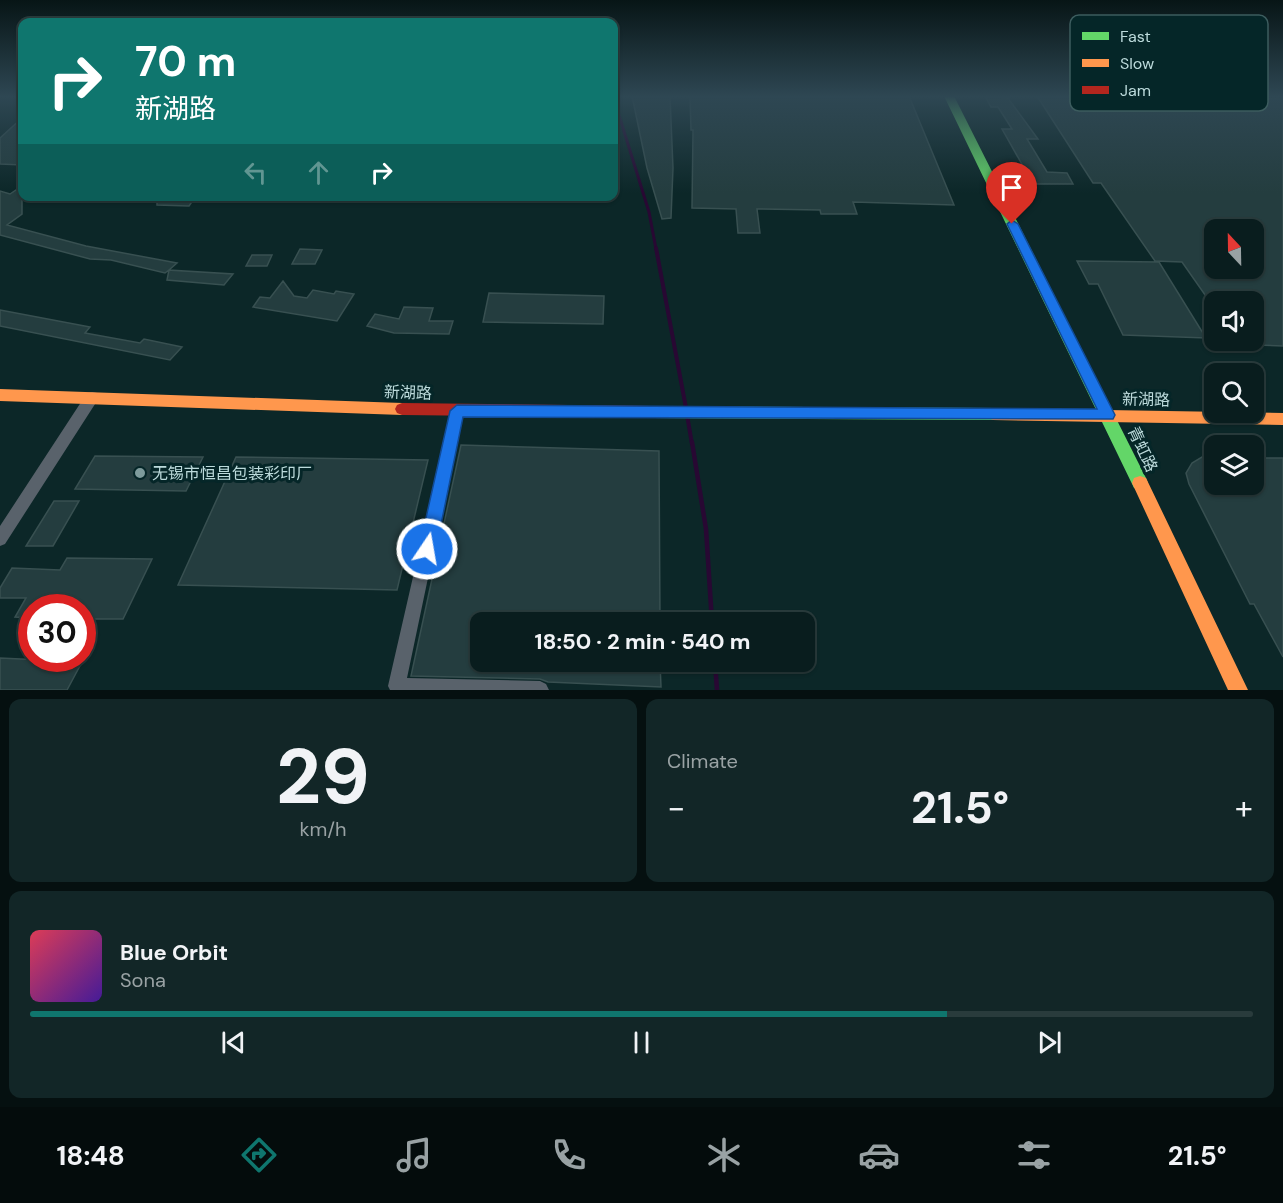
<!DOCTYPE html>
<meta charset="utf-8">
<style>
:root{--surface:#091d1e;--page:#122627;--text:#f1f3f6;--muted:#99a2a4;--line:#293b3c;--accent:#0f766e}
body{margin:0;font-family:"DM Sans","Noto Sans SC",sans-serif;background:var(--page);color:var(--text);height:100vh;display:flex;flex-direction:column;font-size:22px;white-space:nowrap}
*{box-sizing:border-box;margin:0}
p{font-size:20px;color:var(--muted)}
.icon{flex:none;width:33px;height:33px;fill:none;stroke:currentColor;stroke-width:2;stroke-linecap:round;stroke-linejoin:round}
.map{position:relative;height:690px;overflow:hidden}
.side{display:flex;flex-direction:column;gap:9px;padding:9px;background:#051010;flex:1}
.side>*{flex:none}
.banner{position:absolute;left:18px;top:18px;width:600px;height:183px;border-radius:12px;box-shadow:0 2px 4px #0004,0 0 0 2px var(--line);background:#0f766e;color:#fff;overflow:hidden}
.needle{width:39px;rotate:338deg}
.buttons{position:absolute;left:1204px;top:219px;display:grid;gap:12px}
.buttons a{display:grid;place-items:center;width:60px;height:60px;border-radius:12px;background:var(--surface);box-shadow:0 2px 4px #0004,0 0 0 2px var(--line);font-size:30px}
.speed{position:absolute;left:18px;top:594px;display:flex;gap:12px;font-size:30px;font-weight:700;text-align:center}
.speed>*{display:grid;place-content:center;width:78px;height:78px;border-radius:50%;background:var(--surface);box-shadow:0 2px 4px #0004,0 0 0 2px var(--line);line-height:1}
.speed .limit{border:9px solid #d22;background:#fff;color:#111}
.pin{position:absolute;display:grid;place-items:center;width:51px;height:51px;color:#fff;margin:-62px -26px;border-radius:50% 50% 50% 0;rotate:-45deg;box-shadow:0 0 6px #0007}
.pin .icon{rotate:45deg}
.me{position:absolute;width:66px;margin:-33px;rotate:12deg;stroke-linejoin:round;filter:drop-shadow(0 0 4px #0008)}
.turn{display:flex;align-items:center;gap:21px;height:126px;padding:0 18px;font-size:27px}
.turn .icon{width:78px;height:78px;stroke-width:2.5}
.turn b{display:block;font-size:42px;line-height:51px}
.lanes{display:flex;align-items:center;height:57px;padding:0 18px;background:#0003;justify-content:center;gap:30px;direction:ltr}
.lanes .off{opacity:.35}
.big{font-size:45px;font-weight:700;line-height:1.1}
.side .tile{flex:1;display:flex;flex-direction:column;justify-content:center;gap:9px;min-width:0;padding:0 21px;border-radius:12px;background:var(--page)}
.side .dial{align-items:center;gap:0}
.dial b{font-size:78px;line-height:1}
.song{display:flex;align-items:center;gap:18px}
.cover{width:72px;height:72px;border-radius:9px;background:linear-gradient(135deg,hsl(350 70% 55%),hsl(260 70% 35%))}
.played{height:6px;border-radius:3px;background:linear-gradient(90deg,var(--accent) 75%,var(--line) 75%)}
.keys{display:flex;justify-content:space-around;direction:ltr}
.heat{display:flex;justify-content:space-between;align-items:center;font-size:33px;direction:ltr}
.side .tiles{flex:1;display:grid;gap:9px;grid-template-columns:1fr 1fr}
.tile:last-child{grid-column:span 2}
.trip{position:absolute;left:470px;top:612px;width:345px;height:60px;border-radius:12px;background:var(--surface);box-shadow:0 2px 4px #0004,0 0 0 2px var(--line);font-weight:700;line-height:60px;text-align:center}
.tab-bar{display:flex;height:96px;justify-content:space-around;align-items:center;background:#040c0c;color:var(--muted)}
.tab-bar .icon{width:42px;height:42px}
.tab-bar .current{color:var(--accent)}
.tab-bar b{font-size:27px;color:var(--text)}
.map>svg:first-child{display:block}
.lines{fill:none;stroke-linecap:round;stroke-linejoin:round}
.stream-far2{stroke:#280833;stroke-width:3}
.stream-far1{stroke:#280833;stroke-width:4}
.stream{stroke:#280833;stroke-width:4.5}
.building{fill:#243d3f;stroke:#385051;stroke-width:1.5;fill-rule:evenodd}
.street{fill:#59626b;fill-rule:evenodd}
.fast{fill:#63d668;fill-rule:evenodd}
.slow{fill:#ff974d;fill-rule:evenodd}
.jam{fill:#b3261e;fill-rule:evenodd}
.route{fill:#1a73e8;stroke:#114b97;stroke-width:1.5}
.poi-dot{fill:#7e9b9c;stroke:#052628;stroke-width:2}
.labels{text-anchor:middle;stroke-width:6;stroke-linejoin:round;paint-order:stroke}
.street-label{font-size:16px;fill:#bcdadb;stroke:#052628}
.poi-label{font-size:16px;fill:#bcdadb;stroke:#052628;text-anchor:start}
.key{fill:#052628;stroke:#3c5c5e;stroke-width:1.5}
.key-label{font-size:16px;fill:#bcdadb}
</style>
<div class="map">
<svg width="1283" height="690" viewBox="0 0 1283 690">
<rect width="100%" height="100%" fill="#0c2728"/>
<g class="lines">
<path class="stream-far2" d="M614,99L649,212L656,249"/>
<path class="stream-far1" d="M656,248L686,408
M687,415L692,444"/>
<path class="stream" d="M692,442L706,529L712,622
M715,662L717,690"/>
</g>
<path class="building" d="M632,96H670L673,168L671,218L662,219L647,168Z
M690,96H909L954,205L853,202L857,214H821L820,210L757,209L760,233H738L736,209L692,208L693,130H691Z
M985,96L1008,98L1038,139H1027L1047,172L1067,173L1073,184H1033L1002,129H1012L998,107H991Z
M1037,96L1283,99V346L1254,345V302H1210L1182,262L1155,261L1101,183H1093ZM1215,230H1254V268H1215Z
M22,118V165L0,164V138Z
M22,186V214L7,225L86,246L177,263L169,270L233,274L224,285L167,280L169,270L165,273L111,260L90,259L0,235V191L10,194Z
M157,196H196L189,206L157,205Z
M300,249L322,250L315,264H292Z
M252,255H272L267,266H246Z
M1077,261L1159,262L1206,338L1123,335L1098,284H1089Z
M283,281L294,296L307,298L313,290L334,294L336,291L354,294L337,321L253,307L260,297L270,298Z
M489,293L604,296L603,324L483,322Z
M404,307L433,308L429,321H453L449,334L394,333L367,326L375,314L399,319Z
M0,310L90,327L85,333L140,343L144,339L182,347L170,360L0,326Z
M461,445L659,451L660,622H480V662H660L661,687L548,682L540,679L411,676Z
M95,456L203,457L186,491L75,489Z
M236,457L428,460L397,590L178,585Z
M1202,457H1215V484H1254V458H1283V657L1254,604H1250L1189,484L1186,473L1192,463Z
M54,501H79L53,546H26Z
M67,558L152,559L123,619H82V608H32V618L15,617L26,598H0V588L12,568L60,570Z
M0,658L82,662L67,690H0Z"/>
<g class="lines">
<path class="street" d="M92,392L97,393L98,397L97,401L5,544L0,546V526L87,393Z
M457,406L462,407L463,411L407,678L540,681L546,684L549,690H390L388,686L451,411L452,407Z"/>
<path class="fast" d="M944,96H954L1146,478L1148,483L1146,488L1140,490L1134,488Z
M652,406L993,408L998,410L1000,414L998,418L993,420L652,418L647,416L645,412L647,408Z"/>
<path class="slow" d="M0,389L402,403L407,405L409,409L407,413L402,415L0,401Z
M993,408L1283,413V425L993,420L988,418L986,414L988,410Z
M1140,476L1146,478L1248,690H1228L1132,483L1134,478Z"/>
<path class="jam" d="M402,403L652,406L657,408L659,412L657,416L652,418L402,415L397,413L395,409L397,405Z"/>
</g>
<linearGradient id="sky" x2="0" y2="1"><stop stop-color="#071516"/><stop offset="0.5" stop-color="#2e4753"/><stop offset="1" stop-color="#2e4753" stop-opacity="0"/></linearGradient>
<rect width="1283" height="193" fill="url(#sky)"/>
<path class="route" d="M1012,220L1018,224L1115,415L1113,419L463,417L436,549L433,554L427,557L421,554L419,549L450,411L457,405L1097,409L1007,224Z"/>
<circle class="poi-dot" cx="140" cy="473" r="6"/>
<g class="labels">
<g class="street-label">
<text transform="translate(408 392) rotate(2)" y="6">新湖路</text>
<text transform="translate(1146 399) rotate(1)" y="6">新湖路</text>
<text transform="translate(1143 449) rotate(65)" y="6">青虹路</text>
</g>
<g class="poi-label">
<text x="152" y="479">无锡市恒昌包装彩印厂</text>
</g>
</g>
<rect x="1070" y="15" width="198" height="96" rx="9" class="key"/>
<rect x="1082" y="32" width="27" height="8" fill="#63d668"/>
<rect x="1082" y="59" width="27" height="8" fill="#ff974d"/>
<rect x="1082" y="86" width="27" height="8" fill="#b3261e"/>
<g class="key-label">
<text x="1120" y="42">Fast</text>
<text x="1120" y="69">Slow</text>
<text x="1120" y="96">Jam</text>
</g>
</svg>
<div class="buttons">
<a><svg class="needle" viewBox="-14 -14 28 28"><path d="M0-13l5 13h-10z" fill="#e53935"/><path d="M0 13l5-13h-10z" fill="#99a2a4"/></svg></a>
<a><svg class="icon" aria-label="sound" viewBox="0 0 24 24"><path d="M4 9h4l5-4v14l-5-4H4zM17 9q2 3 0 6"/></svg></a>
<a><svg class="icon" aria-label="search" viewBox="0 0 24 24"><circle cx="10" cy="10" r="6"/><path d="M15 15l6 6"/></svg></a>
<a><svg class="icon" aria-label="layers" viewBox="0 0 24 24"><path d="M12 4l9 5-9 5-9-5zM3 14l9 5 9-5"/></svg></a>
</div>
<div class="speed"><div class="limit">30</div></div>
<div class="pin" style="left:1012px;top:224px;background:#d93025"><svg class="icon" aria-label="arrive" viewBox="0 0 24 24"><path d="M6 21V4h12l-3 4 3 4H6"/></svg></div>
<svg class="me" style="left:427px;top:549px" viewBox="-20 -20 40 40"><circle r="17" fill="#1a73e8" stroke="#fff" stroke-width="3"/><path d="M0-11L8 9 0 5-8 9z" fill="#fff"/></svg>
<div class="trip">18:50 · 2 min · 540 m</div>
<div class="banner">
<div class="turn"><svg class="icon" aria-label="right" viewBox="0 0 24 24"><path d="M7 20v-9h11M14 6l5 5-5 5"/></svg><div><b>70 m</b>新湖路</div></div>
<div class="lanes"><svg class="icon off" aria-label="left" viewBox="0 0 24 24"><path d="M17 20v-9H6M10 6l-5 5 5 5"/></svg><svg class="icon off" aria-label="ahead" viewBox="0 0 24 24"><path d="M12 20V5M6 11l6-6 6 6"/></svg><svg class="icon" aria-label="right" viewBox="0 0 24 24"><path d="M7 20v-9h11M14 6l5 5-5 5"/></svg></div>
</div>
</div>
<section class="side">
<div class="tiles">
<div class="tile dial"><b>29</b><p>km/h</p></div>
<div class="tile"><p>Climate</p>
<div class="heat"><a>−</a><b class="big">21.5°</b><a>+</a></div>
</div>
<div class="tile">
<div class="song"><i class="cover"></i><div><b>Blue Orbit</b><p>Sona</p></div></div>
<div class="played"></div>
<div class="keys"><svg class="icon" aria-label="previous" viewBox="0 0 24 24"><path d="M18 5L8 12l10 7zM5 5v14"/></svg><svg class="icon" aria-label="pause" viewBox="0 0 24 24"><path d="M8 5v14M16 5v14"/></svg><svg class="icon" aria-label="next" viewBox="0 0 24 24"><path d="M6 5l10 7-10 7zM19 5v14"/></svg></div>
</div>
</div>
</section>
<nav class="tab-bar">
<b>18:48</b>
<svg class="icon current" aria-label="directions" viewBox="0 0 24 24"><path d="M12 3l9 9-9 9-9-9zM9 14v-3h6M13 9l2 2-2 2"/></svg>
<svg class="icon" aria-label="music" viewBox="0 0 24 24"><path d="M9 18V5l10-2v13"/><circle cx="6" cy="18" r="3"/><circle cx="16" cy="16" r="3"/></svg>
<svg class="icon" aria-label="phone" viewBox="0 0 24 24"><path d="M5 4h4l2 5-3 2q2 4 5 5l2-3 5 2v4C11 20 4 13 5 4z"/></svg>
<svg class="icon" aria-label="climate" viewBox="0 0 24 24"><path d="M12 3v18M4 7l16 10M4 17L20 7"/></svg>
<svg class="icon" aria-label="car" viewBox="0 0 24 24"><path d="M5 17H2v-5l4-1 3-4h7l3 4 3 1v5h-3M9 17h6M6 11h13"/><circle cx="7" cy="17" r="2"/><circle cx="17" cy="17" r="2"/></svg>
<svg class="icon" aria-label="filters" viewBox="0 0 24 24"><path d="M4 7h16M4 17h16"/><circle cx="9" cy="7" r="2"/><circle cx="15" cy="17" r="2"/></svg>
<b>21.5°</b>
</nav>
